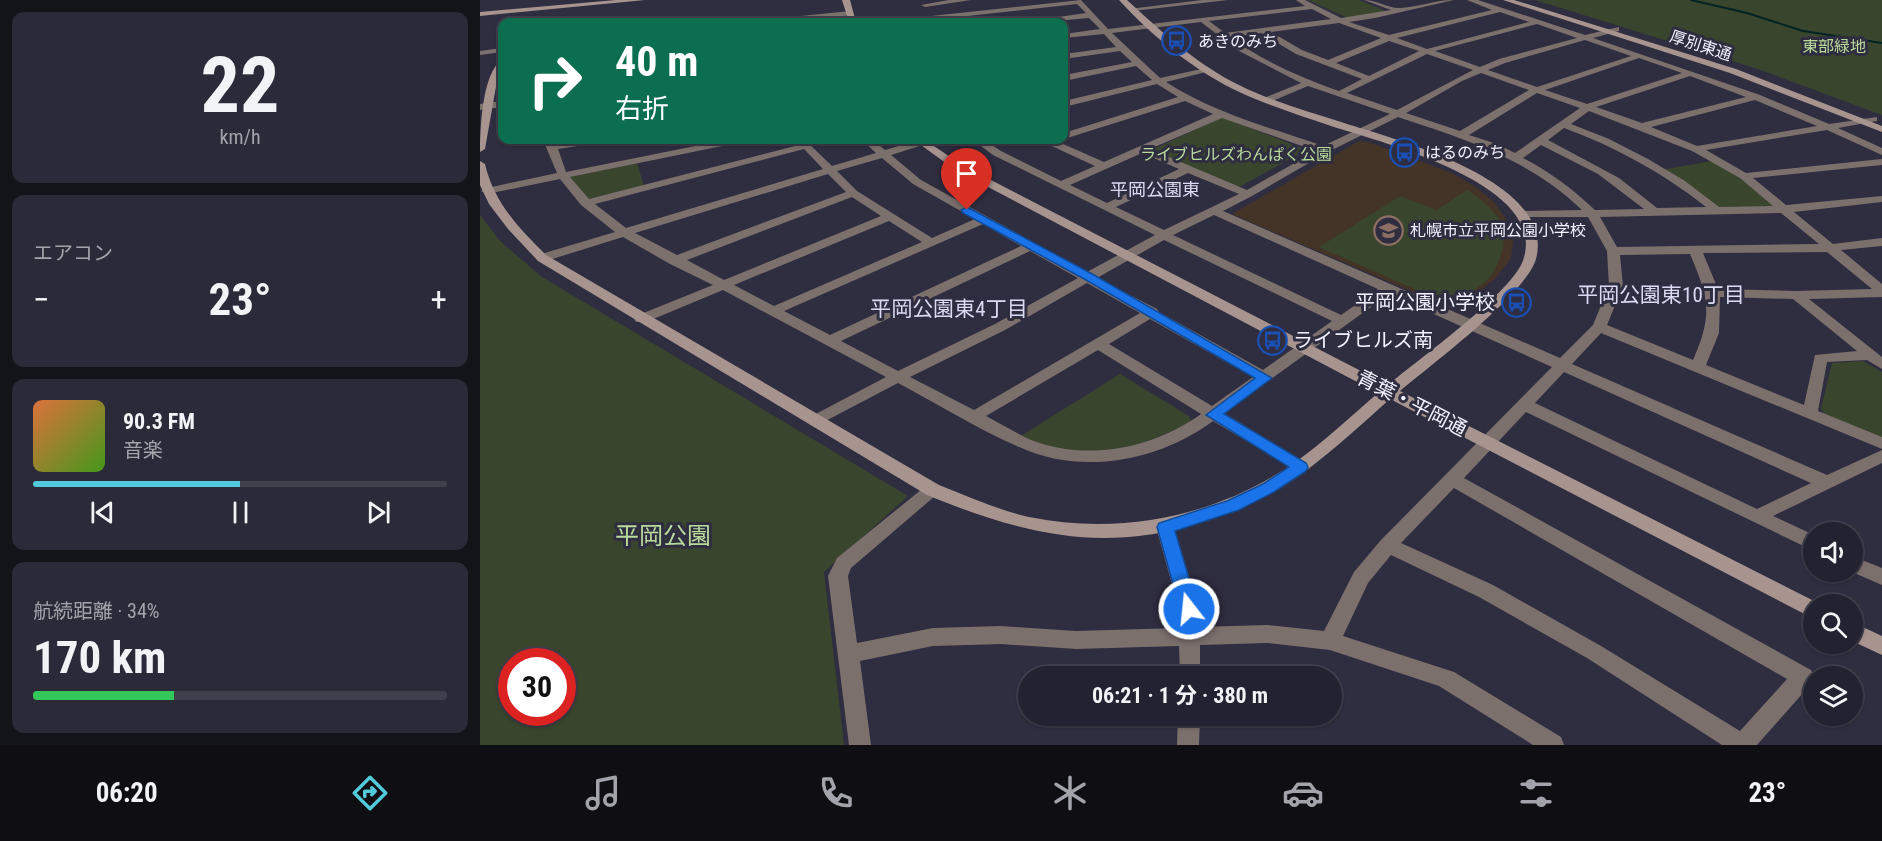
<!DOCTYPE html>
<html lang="ja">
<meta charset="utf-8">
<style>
:root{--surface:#232230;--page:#2b2a38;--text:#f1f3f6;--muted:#a3a4ab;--line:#403f4c;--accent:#53cadc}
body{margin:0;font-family:"Roboto Condensed","Noto Sans JP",sans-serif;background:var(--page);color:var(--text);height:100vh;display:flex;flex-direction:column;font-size:22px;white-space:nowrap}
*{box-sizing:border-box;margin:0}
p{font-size:20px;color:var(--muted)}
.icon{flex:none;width:33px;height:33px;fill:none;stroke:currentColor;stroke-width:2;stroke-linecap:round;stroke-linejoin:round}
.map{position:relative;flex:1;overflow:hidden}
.drawer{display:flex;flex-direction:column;gap:12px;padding:12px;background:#13131a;width:480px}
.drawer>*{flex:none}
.top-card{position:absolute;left:18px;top:18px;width:570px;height:126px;border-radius:12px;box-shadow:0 2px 4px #0004,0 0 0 2px var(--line);background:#0b6e4f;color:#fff;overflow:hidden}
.controls{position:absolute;left:1323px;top:522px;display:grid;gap:12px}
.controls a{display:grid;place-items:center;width:60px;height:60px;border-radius:50%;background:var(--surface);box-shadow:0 2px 4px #0004,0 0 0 2px var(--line);font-size:30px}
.speed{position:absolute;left:18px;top:648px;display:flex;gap:12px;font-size:30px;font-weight:700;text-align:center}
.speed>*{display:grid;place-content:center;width:78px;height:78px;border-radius:50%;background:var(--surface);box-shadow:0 2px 4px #0004,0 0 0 2px var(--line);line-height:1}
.speed .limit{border:9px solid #d22;background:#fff;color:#111}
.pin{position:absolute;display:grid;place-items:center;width:51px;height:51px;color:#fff;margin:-62px -26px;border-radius:50% 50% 50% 0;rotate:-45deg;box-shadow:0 0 6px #0007}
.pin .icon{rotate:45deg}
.me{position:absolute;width:66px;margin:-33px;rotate:344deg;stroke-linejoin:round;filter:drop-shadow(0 0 4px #0008)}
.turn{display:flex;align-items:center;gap:21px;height:126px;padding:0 18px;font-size:27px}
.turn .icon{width:78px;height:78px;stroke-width:2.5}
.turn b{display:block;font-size:42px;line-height:51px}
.big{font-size:45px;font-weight:700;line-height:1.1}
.drawer .tile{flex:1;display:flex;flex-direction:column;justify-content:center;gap:9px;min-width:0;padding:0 21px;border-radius:12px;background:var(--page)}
.drawer .dial{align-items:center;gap:0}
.dial b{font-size:78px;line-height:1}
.song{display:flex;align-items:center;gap:18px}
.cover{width:72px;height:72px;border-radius:9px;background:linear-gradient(135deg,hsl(20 70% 55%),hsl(100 70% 35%))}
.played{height:6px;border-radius:3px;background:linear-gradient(90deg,var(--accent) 50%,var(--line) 50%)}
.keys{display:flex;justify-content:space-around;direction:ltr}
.heat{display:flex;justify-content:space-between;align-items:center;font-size:33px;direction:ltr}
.charge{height:9px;border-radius:4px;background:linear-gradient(90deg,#34c759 34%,var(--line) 0)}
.trip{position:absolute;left:538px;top:666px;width:324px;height:60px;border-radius:30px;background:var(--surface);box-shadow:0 2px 4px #0004,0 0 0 2px var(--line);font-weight:700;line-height:60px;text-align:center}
.dock{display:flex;height:96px;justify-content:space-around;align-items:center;background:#0e0e13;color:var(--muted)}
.dock .icon{width:42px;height:42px}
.dock .active{color:var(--accent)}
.dock b{font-size:27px;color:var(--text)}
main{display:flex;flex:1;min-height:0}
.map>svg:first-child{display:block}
.education{fill:#433427}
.green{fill:#39462d;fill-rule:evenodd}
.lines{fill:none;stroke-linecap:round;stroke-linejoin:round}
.stream{stroke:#032325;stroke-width:2}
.street{fill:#7c706d;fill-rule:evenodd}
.secondary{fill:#a7948f;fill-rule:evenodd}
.route{fill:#1a73e8;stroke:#114b97;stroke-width:1.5}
.labels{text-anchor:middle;stroke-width:6;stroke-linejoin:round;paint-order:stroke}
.far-poi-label{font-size:16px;fill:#f2f1fe;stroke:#2f2d40;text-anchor:start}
.far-street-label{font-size:16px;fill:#f2f1fe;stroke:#2f2d40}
.far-park-label{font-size:16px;fill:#bada9b;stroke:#2f2d40}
.far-quarter-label{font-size:18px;fill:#dbdaf3;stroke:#2f2d40}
.poi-label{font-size:20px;fill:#f2f1fe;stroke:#2f2d40;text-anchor:end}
.street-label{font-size:20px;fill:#f2f1fe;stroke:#2f2d40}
.neighbourhood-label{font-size:21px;fill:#dbdaf3;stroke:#2f2d40}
.near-park-label{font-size:24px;fill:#bada9b;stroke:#2f2d40}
</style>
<main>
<section class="drawer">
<div class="tile dial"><b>22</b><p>km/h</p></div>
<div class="tile"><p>エアコン</p>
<div class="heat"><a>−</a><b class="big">23°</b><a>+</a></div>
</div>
<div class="tile">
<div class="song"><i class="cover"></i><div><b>90.3 FM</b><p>音楽</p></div></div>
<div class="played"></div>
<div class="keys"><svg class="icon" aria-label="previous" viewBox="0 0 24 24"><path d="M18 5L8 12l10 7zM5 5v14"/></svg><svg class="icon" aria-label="pause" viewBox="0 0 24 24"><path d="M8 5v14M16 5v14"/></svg><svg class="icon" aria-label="next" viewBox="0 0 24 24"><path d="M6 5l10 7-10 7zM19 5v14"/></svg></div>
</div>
<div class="tile"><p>航続距離 · 34%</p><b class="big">170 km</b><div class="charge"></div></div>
</section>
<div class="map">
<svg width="1402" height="745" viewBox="0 0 1402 745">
<rect width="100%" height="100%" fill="#2f2d40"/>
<path class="education" d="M879,141L888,142L972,173L996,187L1015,203L1026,219L1033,240L1031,258L1015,279L974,310L752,214Z"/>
<path class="green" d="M828,0H879L906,11L868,18Z
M1055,0H1402V115L1275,68Z
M740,118H744L827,150L759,187L672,153V150Z
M1237,160L1306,209L1236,210L1181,170Z
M157,163L164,186L108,199L90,177Z
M987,190C1012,207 1031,222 1021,255C1018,263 1014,274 1007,280C997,289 984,297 973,306L839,247L920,196L957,210Z
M0,215L21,242L62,277L428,496L344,572L364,745H0ZM32,662H82V712H32Z
M1383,361L1402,372V438L1345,415L1341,408L1352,363Z
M640,374L709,416L711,422C653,451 601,465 539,437Z"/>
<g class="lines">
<path class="stream" d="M1211,0L1267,13L1323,31L1402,43"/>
<path class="street" d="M469,0H491L445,7L441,5Z
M601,0L628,29L825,6L816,0H825L861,18L911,10L884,0C897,0 909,9 921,8C939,7 955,0 974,0L895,18L869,22L909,35L1012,10L987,0H998L1105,35L1139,27V31L1113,38L1280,95L1349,124L1397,117V121L1358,128L1402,148V155L1347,130L1226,150L1266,173L1402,159V165L1273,178L1306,205L1402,196V202L1314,212L1353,244L1402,238V246L1361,250L1402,284V297L1329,299L1402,357V369L1387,360L1347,362L1338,411L1402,437V449L1121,333L1092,364L1347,475L1402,450V463L1293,516L1334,535V551L1046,412L984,478L1331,670L1334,677L1331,684L1277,745H1242L1107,658L999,597L911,555L888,583L863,636L974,672L1081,737L1084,745H1053L959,686L850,650L787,643L720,645V676H700L699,646L596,649L521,644L453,646L380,661L391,745H369L348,576L357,558L447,485L453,484L459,485L462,490L371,568L368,576L377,643L453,628L521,626L596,631L699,628V609L676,527L679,522L685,520L691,522L694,527L719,609V627L787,625L844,631L874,572L901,540L1072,367L909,294L744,413L826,463L828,467L826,471L820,473L733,421C679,461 602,476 539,447C497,429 458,404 418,383L336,426L330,425L328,421L330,417L406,377L243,290L166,322H156L154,319L156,316L233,285L190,264L143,237L66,261H58L56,258L58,255L135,232L101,205L80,179L7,194L1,191L7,188L77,173L66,147V140H76L77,143L100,140H122L117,143L78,149L86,172L245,140H262L257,143L90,177L109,199L319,145L315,140H325L352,166L396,153L382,140H393L405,150L439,140H453L452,142L411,155L441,180L607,272L675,235L513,155L493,140H504L521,151L581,181L615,166L563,142L562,140H574L624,162L733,114L705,101L584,139V133L698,97L677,84L584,107V101L672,80L656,66L584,81V75L652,62L640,51L584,59V54L636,47L624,34L584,38V34L620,29L609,18L564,22H544L606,13L597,4L451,20L447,18L451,16ZM832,9L851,19L745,33L729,21ZM1020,12L1049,22L947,49L917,38ZM721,22L757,50L821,83L784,98V102H790L828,86L910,114L843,146C788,127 734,113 686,82L726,72V68L680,78L632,33ZM859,23L901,38L848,60L822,50L791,32ZM1057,24L1097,38L1019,59L1000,67L955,51ZM781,33L816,54L882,79L859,91C822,78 782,61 751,37ZM1105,40L1151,56L1057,87L1008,70L1025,63ZM909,41L939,51L889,76L856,63ZM947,54L993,70L917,110L867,93ZM1159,58L1202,73L1107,104L1065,90ZM1001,73L1049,90L980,131L926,113L982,81ZM1210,76L1266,97L1162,123L1116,107ZM1057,93L1100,108L1035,153L1017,144L989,135ZM1275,100L1337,126L1217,146L1171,127ZM1109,111L1212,151L1260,178L1293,206L1239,207L1205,181L1168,159L1129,139L1091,124ZM918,117C987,140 1049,159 1102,210L1043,211L1039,213V217H1108L1127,251L1129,286L1113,325L1080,358L743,211L772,196L848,152ZM742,118L836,151L767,190L670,149ZM1084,128C1136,147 1183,173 1226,207L1177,208L1139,178L1068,140ZM1061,145L1118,174L1164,209L1115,210C1093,189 1070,172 1043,158ZM324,149L343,169L146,228L115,204ZM662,153L699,169L627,203L590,185ZM402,158L433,184L495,219L452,238L377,191L357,171ZM708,173L759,194L684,230L636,207ZM348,174L366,192L197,255L155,233ZM372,197L401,216L244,280L207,260ZM1301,213L1339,244L1137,247L1120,217ZM734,215L898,289L861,315L693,235ZM409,221L442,242L294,306L254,285ZM503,224L541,246L350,335L304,311ZM684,240L852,321L783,370L679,312L677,309L617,278ZM550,251L598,278L515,324L418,371L361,341ZM1347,252L1392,289L1316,291L1238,289L1223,253ZM1210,254C1229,299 1233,314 1213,360L1127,325L1143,286L1140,255ZM607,283L660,313L494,410L430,377L525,330ZM1240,297L1313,299L1377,351L1335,355L1324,405L1226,365L1239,333ZM670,319L773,377L732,406L629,344ZM618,350L721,414C674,448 608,462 551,440C536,433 521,424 506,416ZM1084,372L1331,483L1277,509L1055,403ZM974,488L1307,679L1260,731L1121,646L1013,585L921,543Z
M722,0H748L653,11L649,9Z
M370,11L373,15L299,22H277L281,20Z
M22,48V52L0,55V51Z
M22,101V107L0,110V104Z
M1372,556L1402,568V585L1372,572Z
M698,716H720L719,745H697Z"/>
<path class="secondary" d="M136,0H165L0,16V12Z
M362,0H370L376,22H369Z
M639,0H647C682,32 716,64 759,85C791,101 826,111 861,122C913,139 1077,180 1056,259C1046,294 951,365 920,391L1340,604H1334V619L910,399C883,423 856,448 827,470C806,487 780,499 755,509C644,558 554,539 447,495L58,261L28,229L9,204L0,185V161L5,164C14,203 39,228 66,255L459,485C489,497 518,510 549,517C641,536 737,516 814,463C844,442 871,416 898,393L474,169L434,140H445L482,165L908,385C939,359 1028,295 1042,263C1074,185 900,142 851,126C818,115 784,104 753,89C711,68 671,35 639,0Z
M1023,0H1034L1256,69L1402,126V132L1250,73Z
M22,60V71L17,81L5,149L0,152C0,131 2,72 22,60Z
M1372,622L1402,636V655L1372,641Z"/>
</g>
<path class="route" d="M487,207L614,275L792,378L744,414L826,463L828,467L826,471L794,492L759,510L695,531L718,609L715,614L709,616L702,614L700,609L677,527L679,523L747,501L783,484L809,467L726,415L775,378L606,280L483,213L481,210Z"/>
<defs>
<symbol id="bus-ring" viewBox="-11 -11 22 22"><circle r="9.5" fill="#2f2d40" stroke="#1a4fb4" stroke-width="1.5"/><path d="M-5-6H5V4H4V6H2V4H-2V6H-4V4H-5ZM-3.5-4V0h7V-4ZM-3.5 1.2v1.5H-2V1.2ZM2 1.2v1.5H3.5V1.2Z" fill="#1a4fb4"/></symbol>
<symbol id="school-ring" viewBox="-11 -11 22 22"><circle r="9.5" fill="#2f2d40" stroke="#8d6e63" stroke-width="1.5"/><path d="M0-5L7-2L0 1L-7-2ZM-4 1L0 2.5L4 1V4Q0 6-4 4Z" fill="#8d6e63"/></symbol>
</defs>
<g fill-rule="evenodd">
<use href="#bus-ring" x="680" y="24" width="33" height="33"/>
<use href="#bus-ring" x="908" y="136" width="33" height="33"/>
<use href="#school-ring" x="892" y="214" width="33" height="33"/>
<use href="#bus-ring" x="1020" y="286" width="33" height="33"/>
<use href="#bus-ring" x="776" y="324" width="33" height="33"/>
</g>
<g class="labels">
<g class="far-poi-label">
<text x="718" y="47">あきのみち</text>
<text x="945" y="158">はるのみち</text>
<text x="930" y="236">札幌市立平岡公園小学校</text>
</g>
<g class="far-street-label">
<text transform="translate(1221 45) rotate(18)" y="6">厚別東通</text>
</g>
<g class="far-park-label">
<text x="1354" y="52">東部緑地</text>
<text x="756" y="160">ライブヒルズわんぱく公園</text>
</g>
<g class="far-quarter-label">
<text x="675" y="196">平岡公園東</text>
</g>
<g class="poi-label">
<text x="1015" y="309">平岡公園小学校</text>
<text x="813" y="347" text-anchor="start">ライブヒルズ南</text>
</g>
<g class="street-label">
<text transform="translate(932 403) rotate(27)" y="7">青葉・平岡通</text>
</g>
<g class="neighbourhood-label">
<text x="1181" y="302">平岡公園東10丁目</text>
<text x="469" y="316">平岡公園東4丁目</text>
</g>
<g class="near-park-label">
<text x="183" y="544">平岡公園</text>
</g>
</g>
</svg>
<div class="controls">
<a><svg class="icon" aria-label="sound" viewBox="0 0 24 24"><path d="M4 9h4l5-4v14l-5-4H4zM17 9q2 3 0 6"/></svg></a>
<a><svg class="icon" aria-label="search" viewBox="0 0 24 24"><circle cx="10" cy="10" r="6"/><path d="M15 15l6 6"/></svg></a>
<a><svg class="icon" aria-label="layers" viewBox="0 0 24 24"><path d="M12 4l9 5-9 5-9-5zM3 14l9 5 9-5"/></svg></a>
</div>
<div class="speed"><div class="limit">30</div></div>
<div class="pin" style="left:487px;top:210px;background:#d93025"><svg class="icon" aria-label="arrive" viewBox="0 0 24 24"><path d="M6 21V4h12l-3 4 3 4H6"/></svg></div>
<svg class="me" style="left:709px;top:609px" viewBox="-20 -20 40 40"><circle r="17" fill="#1a73e8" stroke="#fff" stroke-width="3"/><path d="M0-11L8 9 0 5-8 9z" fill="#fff"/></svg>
<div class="trip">06:21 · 1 分 · 380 m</div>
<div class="top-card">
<div class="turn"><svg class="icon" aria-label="right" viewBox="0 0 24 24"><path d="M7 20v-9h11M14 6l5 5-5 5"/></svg><div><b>40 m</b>右折</div></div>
</div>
</div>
</main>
<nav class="dock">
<b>06:20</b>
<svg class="icon active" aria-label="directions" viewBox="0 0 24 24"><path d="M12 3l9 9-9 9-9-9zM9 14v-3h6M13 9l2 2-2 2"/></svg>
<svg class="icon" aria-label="music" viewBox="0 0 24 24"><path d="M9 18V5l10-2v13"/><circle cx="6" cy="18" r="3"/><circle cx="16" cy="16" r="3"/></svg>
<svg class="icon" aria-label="phone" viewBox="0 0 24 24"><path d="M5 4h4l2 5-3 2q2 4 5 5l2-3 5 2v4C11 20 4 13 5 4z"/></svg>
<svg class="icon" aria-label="climate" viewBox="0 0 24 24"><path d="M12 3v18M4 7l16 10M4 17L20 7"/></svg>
<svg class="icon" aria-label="car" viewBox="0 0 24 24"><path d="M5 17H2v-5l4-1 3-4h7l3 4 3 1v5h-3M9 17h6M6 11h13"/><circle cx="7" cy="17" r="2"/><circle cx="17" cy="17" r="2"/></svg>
<svg class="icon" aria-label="filters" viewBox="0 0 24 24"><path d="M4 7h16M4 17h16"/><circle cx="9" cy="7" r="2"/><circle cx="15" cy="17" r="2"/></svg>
<b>23°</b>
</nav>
